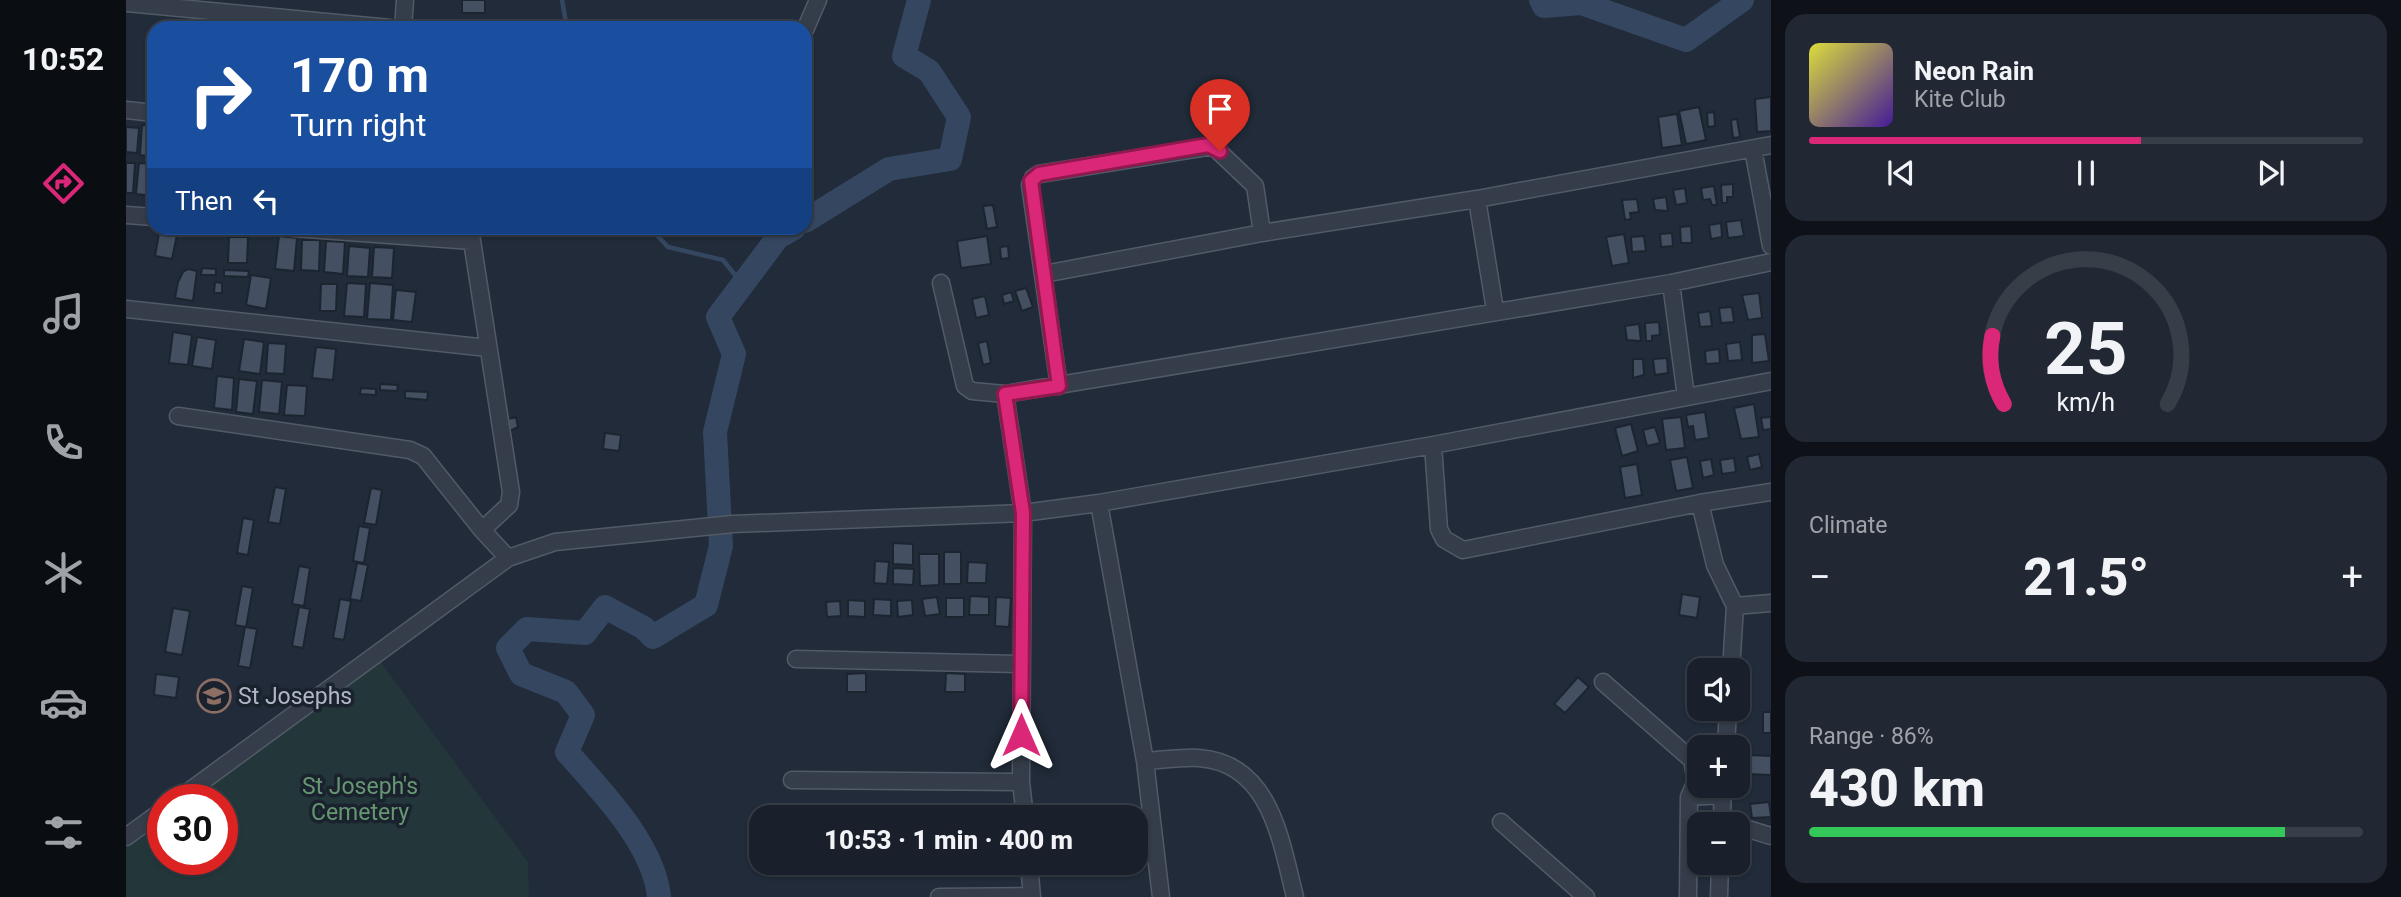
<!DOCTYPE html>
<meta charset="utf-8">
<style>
:root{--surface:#19202b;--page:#222833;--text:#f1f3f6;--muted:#9fa3a9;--line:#373e47;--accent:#db2777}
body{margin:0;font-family:Roboto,sans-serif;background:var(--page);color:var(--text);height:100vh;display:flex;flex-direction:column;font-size:26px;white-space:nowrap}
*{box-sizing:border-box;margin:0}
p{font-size:23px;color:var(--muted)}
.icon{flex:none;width:38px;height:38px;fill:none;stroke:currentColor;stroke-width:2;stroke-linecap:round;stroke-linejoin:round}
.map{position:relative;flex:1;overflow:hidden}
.sheet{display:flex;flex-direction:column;gap:14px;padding:14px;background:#0e1218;width:630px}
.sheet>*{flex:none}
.banner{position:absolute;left:21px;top:21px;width:665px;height:214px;border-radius:21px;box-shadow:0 2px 5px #0004,0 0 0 2px var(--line);background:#1a4fa0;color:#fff;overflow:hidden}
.fabs{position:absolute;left:1561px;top:658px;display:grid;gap:14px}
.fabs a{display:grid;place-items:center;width:63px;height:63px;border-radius:14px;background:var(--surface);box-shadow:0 2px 5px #0004,0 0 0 2px var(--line);font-size:35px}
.speed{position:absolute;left:21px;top:784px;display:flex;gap:14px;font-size:35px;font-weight:700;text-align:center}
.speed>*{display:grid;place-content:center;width:91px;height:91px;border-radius:50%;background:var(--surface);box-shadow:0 2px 5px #0004,0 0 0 2px var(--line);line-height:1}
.speed .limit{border:10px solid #d22;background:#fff;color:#111}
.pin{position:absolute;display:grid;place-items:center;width:60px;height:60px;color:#fff;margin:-72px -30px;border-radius:50% 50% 50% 0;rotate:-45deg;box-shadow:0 0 7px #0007}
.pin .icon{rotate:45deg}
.me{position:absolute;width:77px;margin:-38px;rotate:0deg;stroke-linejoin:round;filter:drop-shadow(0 0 5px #0008)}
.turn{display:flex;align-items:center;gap:24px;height:147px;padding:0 28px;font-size:32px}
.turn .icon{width:91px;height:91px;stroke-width:2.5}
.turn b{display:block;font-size:49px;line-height:60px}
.then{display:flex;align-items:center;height:66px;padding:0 28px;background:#0003;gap:14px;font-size:26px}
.big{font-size:52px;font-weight:800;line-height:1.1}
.sheet .card{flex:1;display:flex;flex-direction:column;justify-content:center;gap:10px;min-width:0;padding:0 24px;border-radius:21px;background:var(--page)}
.sheet .dial{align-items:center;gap:0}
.dial svg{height:182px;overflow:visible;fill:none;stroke:var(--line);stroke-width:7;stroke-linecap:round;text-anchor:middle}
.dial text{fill:var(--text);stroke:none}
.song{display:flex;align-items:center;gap:21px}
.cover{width:84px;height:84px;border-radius:10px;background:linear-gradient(135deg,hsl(60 70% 55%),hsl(260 70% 35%))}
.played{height:7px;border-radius:4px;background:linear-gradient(90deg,var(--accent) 60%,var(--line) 60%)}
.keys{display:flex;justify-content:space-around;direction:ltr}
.heat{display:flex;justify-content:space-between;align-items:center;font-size:38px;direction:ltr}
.charge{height:10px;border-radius:5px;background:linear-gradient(90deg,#34c759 86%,var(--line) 0)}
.trip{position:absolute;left:623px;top:805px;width:399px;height:70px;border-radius:21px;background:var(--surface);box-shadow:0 2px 5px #0004,0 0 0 2px var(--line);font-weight:800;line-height:70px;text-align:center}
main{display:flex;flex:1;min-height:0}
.dock{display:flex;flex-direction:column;width:126px;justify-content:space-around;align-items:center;background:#0a0d11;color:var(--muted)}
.dock .icon{width:49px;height:49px}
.dock .selected{color:var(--accent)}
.dock b{font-size:32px;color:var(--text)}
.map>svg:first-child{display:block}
.green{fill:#23373a}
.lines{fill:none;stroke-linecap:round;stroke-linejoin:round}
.stream{stroke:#344660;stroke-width:4.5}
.river{stroke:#344660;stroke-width:24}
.building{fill:#445061;stroke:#1c2430;stroke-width:2}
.minor-casing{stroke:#525a67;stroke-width:19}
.minor{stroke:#343d49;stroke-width:16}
.route-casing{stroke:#8e194d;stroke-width:18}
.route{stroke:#db2777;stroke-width:12}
.labels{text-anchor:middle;stroke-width:7;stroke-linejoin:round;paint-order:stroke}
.poi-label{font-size:23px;fill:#afb7c6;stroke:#1a222e;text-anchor:start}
.park-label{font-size:23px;fill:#669772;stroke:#1a222e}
</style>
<main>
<nav class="dock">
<b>10:52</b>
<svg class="icon selected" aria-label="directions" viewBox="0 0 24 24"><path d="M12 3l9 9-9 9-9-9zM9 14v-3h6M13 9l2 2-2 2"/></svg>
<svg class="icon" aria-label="music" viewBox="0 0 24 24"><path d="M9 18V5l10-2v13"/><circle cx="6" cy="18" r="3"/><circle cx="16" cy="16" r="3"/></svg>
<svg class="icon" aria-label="phone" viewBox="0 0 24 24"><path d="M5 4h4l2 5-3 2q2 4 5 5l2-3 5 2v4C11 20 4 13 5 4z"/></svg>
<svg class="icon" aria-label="climate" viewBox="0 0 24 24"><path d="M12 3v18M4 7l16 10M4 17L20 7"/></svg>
<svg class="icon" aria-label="car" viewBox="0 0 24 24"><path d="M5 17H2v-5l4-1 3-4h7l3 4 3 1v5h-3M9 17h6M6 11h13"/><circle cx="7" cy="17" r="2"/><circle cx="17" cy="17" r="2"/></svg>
<svg class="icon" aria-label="filters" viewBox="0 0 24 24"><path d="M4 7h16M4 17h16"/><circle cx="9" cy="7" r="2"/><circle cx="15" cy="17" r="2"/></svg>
</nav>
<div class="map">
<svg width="1645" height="897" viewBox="0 0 1645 897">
<rect width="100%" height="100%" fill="#212b39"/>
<path class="green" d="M254,661L402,862L403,897H0V848L37,821V859H96V800H65Z"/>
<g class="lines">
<path class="stream" d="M436,0L441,28
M524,228L542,247L597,260L617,285"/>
<path class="river" d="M1415,0L1418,6L1455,3L1560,40L1616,0
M679,221L763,169L824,159L833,117L803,71L778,56L793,0
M533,897C528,844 475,791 441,752L457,715L440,692L395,674L382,648L401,629L459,633L479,607L518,628L527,637L580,605L595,546L589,432L608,354L592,317L652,237L668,228"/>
</g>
<path class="building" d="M336,0H359V13H336Z
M1645,97V131L1631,132L1629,99Z
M1573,107L1580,140L1560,144L1553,111Z
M1588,112L1589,126L1582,127L1581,113Z
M1551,114L1556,145L1536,148L1532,117Z
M1611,119L1614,137L1607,138L1605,120Z
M16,125L28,126V157L14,155Z
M0,127L13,128L11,153L0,152Z
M0,163H9L7,193H0Z
M13,163L28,164V196L10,194Z
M1607,184V197H1601V203H1596L1595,185Z
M1588,186L1591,205H1586L1584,199L1577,200L1575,188Z
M1559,188L1561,203L1550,205L1547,190Z
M1540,197L1542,211L1529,210L1527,199Z
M1511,199L1513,212L1504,213L1505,219L1499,220L1496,200Z
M867,205L871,227L861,229L857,206Z
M1615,220L1618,236L1602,238L1600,222Z
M1595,223L1596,237L1585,239L1583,225Z
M1565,226L1566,243H1555L1554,227Z
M34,228L52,230L46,259L29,256Z
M1546,233L1547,246L1535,247L1534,234Z
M1498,234L1503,263L1486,266L1480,237Z
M153,236L171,238L168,271L149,269Z
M861,236L865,264L835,268L831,241Z
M1518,236L1520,251L1506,252L1505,237Z
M103,237H122L121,263H102Z
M176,240H194L193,271L175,270Z
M200,241L219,242L217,274L198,272Z
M223,246L244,248L242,277L221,276Z
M882,246L883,258L875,259L874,247Z
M248,247L268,248L266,278L246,277Z
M76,268L90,269V275H75Z
M62,269L71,271L67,301L49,298L52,282L57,272Z
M98,270L123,271L122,277L98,276Z
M125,275L145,278L140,309L120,305Z
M89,282L96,283V293H88Z
M221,283L240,284L238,317L218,316Z
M244,283L267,285L265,320L241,319Z
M195,284H211L210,311H194Z
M900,288L907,307L896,311L889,291Z
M270,290L290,292L286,322L267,320Z
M885,292L888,301L878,304L876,295Z
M1633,293L1636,318L1622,320L1616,295Z
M859,296L863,315L850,318L846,299Z
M1606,307L1608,322L1595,323L1593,308Z
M1584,311L1586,326L1574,327L1572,313Z
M1533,322L1534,335L1526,336V341H1520L1519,323Z
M1513,324L1515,341L1501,340L1499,326Z
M47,332L66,335L62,365L43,363Z
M1639,334L1643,361L1626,363V335Z
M71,337L90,340L86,369L66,366Z
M118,339L138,342L134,374L113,371Z
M861,341L865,363L857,365L852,343Z
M1614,342L1616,360L1602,361L1600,344Z
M142,343L160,344L158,374L140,373Z
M190,347L210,349L207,380L186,378Z
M1593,349L1594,363L1580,364L1579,351Z
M1541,358L1542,373L1529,375L1527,359Z
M1507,359H1517L1518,375L1507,378Z
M91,376L108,378L106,410L88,408Z
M113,379L131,381L127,414L110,412Z
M136,380L156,382L153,414L133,412Z
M254,384L272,385L271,391L254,390Z
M161,385L181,386L179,416L158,415Z
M235,388L250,389V395L234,394Z
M279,391L302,392L301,400L279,398Z
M1628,404L1633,437L1615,439L1608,408Z
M1579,412L1583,438L1569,440L1567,426L1562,427L1560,415Z
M390,417L392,427L384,431L382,419Z
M1555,417L1559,448L1540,450L1536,419Z
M1645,417V429L1637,430L1635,418Z
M1505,424L1512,451L1496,456L1489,428Z
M1529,427L1534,443L1521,446L1517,430Z
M479,433L495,435L493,451L477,449Z
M1633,454L1636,467L1624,470L1621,457Z
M1561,457L1567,488L1550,491L1544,460Z
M1608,458L1610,472L1596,474L1594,460Z
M1585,459L1588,475L1577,478L1574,461Z
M1511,464L1516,495L1499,498L1494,467Z
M149,487L160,489L154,524L142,522Z
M245,488L256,490L250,525L238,523Z
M117,518L128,520L122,555L111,553Z
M233,526L244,528L238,563L227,561Z
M767,543L787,544V565L767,564Z
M818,552H835V584H818Z
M793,554H813V585L794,586Z
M749,561L763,562L761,584L748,583Z
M842,562L861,563L860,583H841Z
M231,563L242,565L235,601L224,599Z
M173,566L184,568L178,606L166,604Z
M767,568L788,569L787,585L767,584Z
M116,586L127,588L120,627L109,625Z
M1556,594L1574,597L1571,618L1553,615Z
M844,596L863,597V615H843Z
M811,597L814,614L799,616L796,599Z
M870,597L885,598L883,627L869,626Z
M820,598H838V617H820Z
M214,599L225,601L218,640L207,638Z
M748,599L765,600V616L747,615Z
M722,600L739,601V617L722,616Z
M786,600L787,615L772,617L771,601Z
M714,601L715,616L701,617L700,602Z
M173,607L184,609L177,648L166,646Z
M47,608L64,611L56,655L39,652Z
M119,627L131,629L124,668L112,666Z
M740,673V692H721V674Z
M820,673L839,674V692H819Z
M30,674L53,677L50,698L28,695Z
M1452,677L1463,687L1439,713L1428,704Z
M1637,712H1645V733H1637Z
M1623,755L1645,756V775L1622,774Z
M1643,802L1645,817L1626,818L1624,804Z"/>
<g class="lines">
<defs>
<path id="minor" d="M0,3L264,28
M277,28L279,0
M679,30L692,0
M0,110L28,113
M1627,149L1645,246
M1351,199L1369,310
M0,215L28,217
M167,228L346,241
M344,228L385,492L383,505L356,530L382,558
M918,274L1136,233
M815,283L839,386L846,391L879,394L897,513L895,782L899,817
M1545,283L1560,397
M0,309L362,348
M933,386L904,185L907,178L913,174L1087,146L1129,186L1136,233L1351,199L1645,145
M879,394L1545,283L1645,262
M52,416L284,450L297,456L356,530
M1307,445L1313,529L1318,539L1337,550L1574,503
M1645,492L1574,503L1589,565L1609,606L1645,603
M973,503L1019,761L1035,897
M670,659L895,664
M1605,670L1609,606
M1477,682L1566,760L1570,781L1563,797L1562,897
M1600,747L1602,709
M1019,761C1037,760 1056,757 1073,758C1145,763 1155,842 1169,897
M666,780L895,782
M1597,786L1596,815L1608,824
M1563,797L1597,795
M51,800L382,558L429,542L607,524L897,513L973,503L1307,445L1645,381
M1375,822L1460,897
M1612,826L1645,836
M0,837L37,810
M903,863L906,897
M813,897L906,896
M1593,897L1594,863"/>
</defs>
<use href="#minor" class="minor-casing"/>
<use href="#minor" class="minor"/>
</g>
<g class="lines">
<defs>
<path id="route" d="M895,735L897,513L879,394L933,386L905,181L913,174L1082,145L1094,151"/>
</defs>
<use href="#route" class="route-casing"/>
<use href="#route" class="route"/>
</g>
<defs>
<symbol id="university-ring" viewBox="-11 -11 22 22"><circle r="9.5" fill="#1a222e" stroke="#8d6e63" stroke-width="1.5"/><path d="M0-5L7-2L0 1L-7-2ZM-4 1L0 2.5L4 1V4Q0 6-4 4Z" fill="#8d6e63"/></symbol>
</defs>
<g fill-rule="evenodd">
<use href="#university-ring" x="69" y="677" width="38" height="38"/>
</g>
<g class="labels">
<g class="poi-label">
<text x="112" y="704">St Josephs</text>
</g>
<g class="park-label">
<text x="234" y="794">St Joseph's<tspan x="234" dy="26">Cemetery</tspan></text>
</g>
</g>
</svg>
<div class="fabs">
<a><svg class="icon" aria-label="sound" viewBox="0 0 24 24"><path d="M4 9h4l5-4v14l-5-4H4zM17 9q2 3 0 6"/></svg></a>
<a>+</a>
<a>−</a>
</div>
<div class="speed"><div class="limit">30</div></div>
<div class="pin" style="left:1094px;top:151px;background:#d93025"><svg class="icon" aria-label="arrive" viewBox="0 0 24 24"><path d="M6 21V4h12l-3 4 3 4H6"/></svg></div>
<svg class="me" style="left:895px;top:735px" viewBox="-20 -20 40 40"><path d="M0-17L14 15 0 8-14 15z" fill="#db2777" stroke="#fff" stroke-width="4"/></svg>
<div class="trip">10:53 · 1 min · 400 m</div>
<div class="banner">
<div class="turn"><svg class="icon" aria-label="right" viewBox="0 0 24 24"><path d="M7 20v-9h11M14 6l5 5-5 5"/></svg><div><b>170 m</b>Turn right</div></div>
<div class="then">Then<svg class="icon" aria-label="left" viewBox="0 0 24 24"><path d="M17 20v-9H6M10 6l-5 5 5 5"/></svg></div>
</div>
</div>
<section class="sheet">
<div class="card">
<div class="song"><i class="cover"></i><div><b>Neon Rain</b><p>Kite Club</p></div></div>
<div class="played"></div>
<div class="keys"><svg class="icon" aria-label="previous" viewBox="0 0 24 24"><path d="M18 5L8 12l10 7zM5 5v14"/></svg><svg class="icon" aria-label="pause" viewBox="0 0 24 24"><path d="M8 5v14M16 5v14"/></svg><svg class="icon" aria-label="next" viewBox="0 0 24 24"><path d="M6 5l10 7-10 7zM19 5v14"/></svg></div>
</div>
<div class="card dial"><svg viewBox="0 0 100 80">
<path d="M14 69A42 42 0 1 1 86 69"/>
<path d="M14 69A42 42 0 0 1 9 39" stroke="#db2777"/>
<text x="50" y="56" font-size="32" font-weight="700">25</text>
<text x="50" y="72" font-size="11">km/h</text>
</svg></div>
<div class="card"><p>Climate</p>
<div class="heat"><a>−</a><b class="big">21.5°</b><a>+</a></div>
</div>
<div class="card"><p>Range · 86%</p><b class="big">430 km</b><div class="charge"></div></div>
</section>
</main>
